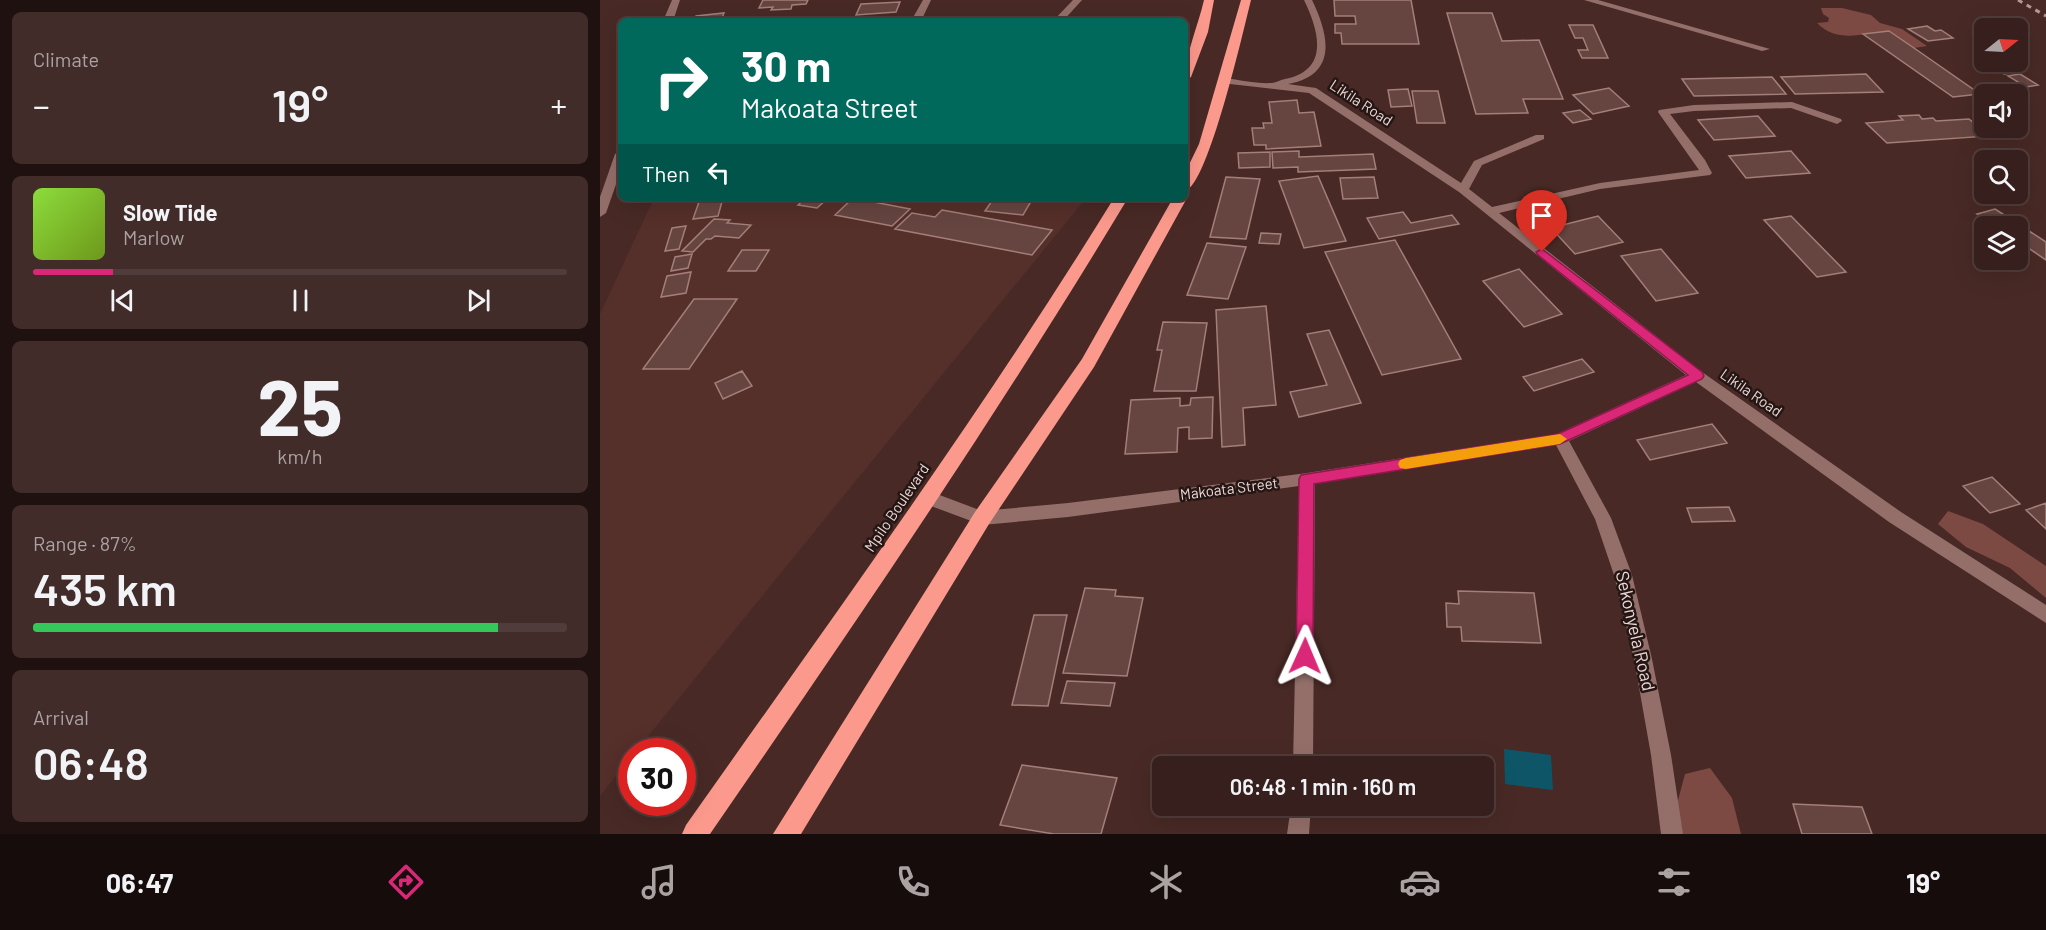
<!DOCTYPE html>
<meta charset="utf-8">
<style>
:root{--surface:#361f1c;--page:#412c29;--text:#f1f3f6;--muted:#aaa2a3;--line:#503d3b;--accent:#db2777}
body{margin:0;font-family:Barlow,sans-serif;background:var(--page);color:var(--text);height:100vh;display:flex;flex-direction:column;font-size:22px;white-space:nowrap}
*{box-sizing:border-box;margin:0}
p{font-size:20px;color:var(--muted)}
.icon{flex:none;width:33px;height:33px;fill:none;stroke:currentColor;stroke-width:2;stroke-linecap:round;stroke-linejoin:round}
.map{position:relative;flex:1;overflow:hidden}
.sheet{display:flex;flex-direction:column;gap:12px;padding:12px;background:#1e110f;width:600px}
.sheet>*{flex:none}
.hud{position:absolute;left:18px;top:18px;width:570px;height:183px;border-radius:9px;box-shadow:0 6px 24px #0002,0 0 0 2px var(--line);background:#00695c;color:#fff;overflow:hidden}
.needle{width:39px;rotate:72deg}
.fabs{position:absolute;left:1374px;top:18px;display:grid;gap:12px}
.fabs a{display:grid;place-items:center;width:54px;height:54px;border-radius:9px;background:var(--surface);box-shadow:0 6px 24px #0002,0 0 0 2px var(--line);font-size:30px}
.speed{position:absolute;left:18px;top:738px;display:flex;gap:12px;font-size:30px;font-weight:700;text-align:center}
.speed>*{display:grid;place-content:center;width:78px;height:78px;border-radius:50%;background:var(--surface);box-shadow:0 6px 24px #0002,0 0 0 2px var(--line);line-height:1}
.speed .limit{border:9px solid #d22;background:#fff;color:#111}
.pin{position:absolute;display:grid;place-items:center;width:51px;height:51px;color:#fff;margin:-62px -26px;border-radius:50% 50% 50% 0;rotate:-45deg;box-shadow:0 0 6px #0007}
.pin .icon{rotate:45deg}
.me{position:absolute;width:66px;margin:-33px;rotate:1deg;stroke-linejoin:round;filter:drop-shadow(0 0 4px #0008)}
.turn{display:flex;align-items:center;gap:21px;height:126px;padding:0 24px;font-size:27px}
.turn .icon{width:78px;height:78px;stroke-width:2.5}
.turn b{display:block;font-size:42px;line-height:51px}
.then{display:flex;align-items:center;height:57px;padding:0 24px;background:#0003;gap:12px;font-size:22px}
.big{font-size:45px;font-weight:600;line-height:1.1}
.sheet .tile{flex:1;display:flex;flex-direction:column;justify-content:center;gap:9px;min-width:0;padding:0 21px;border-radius:9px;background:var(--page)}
.sheet .dial{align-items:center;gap:0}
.dial b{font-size:78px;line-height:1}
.song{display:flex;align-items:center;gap:18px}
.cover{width:72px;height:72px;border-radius:9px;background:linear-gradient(135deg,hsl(90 70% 55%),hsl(80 70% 35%))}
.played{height:6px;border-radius:3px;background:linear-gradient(90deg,var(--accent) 15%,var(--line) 15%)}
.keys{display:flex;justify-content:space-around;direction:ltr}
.heat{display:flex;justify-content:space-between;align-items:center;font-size:33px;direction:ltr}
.charge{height:9px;border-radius:4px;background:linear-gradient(90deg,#34c759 87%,var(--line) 0)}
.trip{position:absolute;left:552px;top:756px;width:342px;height:60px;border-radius:9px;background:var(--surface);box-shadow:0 6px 24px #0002,0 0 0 2px var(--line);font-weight:600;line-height:60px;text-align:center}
.tabs{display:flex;height:96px;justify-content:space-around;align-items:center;background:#160c0b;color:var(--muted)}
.tabs .icon{width:42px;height:42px}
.tabs .active{color:var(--accent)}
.tabs b{font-size:27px;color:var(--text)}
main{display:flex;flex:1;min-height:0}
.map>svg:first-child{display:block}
.built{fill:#552f2a}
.forest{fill:#7d4a43}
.water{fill:#0e5567}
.building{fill:#664540;stroke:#a47e78;stroke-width:1.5}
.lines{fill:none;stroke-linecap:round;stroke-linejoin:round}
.minor{fill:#946f6a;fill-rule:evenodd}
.highway{fill:#fb998c;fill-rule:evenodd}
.rail{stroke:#b19995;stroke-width:3;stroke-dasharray:5 5;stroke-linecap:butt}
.route{fill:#db2777;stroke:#8e194d;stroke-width:1.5}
.slow{fill:#f59e0b}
.labels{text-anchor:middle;stroke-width:5;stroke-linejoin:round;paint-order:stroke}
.street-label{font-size:15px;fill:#edd8d4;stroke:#241614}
.near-street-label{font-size:18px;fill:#edd8d4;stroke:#241614}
</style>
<main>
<section class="sheet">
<div class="tile"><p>Climate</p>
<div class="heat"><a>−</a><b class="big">19°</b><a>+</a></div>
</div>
<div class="tile">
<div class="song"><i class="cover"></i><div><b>Slow Tide</b><p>Marlow</p></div></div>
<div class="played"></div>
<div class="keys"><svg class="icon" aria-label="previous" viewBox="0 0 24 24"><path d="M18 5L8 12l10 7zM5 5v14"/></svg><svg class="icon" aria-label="pause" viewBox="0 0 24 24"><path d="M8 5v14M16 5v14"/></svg><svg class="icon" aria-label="next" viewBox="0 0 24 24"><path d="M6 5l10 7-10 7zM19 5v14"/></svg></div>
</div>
<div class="tile dial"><b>25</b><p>km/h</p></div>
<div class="tile"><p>Range · 87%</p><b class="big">435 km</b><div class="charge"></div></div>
<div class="tile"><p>Arrival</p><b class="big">06:48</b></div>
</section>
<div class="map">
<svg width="1446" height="834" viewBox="0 0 1446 834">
<rect width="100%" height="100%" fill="#482925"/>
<path class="built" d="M54,198H486L36,751L32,752L31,757L0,796V314Z"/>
<path class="forest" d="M1221,8H1242L1271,15L1280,23L1302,29L1327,46L1314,48L1289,31C1262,34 1236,43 1217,23L1228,22L1229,18L1223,14Z
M1348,511L1383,524L1446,566V598L1410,568L1366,547L1338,524Z
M1110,768L1132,798L1141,834H1081L1077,804L1085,774Z"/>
<path class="water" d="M904,749L951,755L953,790L905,784Z"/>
<path class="building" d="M163,0H208L206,4L192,5L191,9L171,10L173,7L159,8Z
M734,0H811L819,44H742L741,33H735V24H756L755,16H735Z
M300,2L296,12L256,15L261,4Z
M124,13L122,18L131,17L130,21H93L96,16Z
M847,13H892L902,41L939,40L963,99H923L928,113L876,114Z
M969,25H993L1008,58H982L978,50H988L983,38H975Z
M1327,26L1335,31L1341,30L1353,38L1328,41L1308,29Z
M1289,31L1314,48L1380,94L1353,97L1263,34Z
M1407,66L1417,72L1404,74L1394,68Z
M1266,74L1283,92L1195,94L1181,77Z
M1420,74L1438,85L1426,87L1408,76Z
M1172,77L1186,94L1094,96L1082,79Z
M1388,86L1401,89L1404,94L1388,93L1384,89Z
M1009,88L1029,106L993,114L973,95Z
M808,89L812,106L791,107L788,90Z
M812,91H838L845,123H817Z
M697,100L699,113L714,112L721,146L666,149V145H654L652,128H664L663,123H672L669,102Z
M980,110L991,119L973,123L963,113Z
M1319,115L1322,119L1333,118L1336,121L1369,119L1389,136L1287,143L1266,123L1303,120L1299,116Z
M1158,116L1175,136L1114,140L1098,120Z
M699,151V157L773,154L776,169L698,172V167L673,168L672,152Z
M1191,151L1210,173L1146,178L1129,156Z
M670,152V167L639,168L638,153Z
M718,176L746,241L704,248L679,181Z
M626,177L660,179L646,239L610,237Z
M774,177L778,198L743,199L740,178Z
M123,198L118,216L93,219L100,199Z
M206,198H228L217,208L198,205Z
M253,198L310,209L292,226L235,215Z
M394,198H433L423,215L385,211Z
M1395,209L1446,242V260L1418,241V226H1396L1377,214Z
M342,210L452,230L432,255L295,229L312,213L335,217Z
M803,212L811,223L852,215L859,224L779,239L767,218Z
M998,216L1023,242L975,254L951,228Z
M1191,216L1246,272L1217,277L1164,220Z
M114,219L130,220L127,223L151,225L139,238L115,236L111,239H106L93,252L82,251Z
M86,226L79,249L65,251L72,228Z
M661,233L681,234L679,244L659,243Z
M795,240L861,359L782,375L725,252Z
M607,243L646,247L628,299L587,295Z
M1061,249L1098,293L1056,301L1021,256Z
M142,250H169L156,271H128Z
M92,254L88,268L71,271L75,257Z
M919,269L962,314L924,327L883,281Z
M91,272L86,293L61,297L67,276Z
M94,299H137L89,369H43Z
M666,306L676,405L643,408L645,445L622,447L616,310Z
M563,322L607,323L596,391H554L562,350H557Z
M729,330L761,403L699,417L690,392L727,385L707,334Z
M982,359L994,372L934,391L923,377Z
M142,371L152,386L123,399L115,383Z
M613,397L612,438L589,439V427L578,428L577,452L525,454L531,400L580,398V406L590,405L591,398Z
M1112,424L1127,443L1050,460L1037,440Z
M1392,477L1420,504L1390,513L1363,486Z
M1446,503V529L1426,510Z
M1129,507L1135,521L1092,522L1087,508Z
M485,588L516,590L515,596L543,598L527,676L463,673Z
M858,591L934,593L941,643L862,641L861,627H847L846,603L859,604Z
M434,615H467L448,706L412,705Z
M467,681L515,683L510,706L461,703Z
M422,765L517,778L501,834H454L400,825Z
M1193,804L1262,807L1272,834H1202Z"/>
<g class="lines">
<path class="minor" d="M72,0H80L73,21H63Z
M323,0H331L321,21H311Z
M473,0H482L463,21H453Z
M704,0H712C730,37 737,75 688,84L716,88L861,183L874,161L936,135H944V139L882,165L869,189L892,207L1000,183L1099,170L1058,112L1059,110L1094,105L1192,102L1241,119L1242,121L1237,124L1191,108L1094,111L1070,114L1105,160L1112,173L1110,175L1000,189L899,213L1102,372L1301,512L1446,605V623L1289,522L1096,382L969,441L1011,518L1032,575L1052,659L1071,755L1083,834H1061L1051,755L1034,659L1014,575L995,519L956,445L715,484L713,766H693L699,486L468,517L382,525L323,503L321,498L323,493L329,491L382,511L468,503L707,473L957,434L1086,375L859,192L709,93L621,83L620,81L625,78C640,80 657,84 672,83C675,83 680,80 685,79C730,70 719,31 704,0Z
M984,0H998L1170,49L1162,51Z
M21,151V170L6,213L0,217V197L15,154Z
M691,806H711L709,834H687Z"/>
<path class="highway" d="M604,0H614L608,32L591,77L585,81C585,53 598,27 604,0Z
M641,0H651C644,28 608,186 585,191V173L599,144Z
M585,195L587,198L494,367L389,524L201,834H173L375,512L482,359L573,198H585Z
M514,198H528C397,416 254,625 110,834H82L86,825C232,618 381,414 514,198Z"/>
<path class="rail" d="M1418,0L1446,16"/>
</g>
<path class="route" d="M942,249L1102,372L1104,376L1102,379L960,444L714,484L713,656L711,662L705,664L699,662L696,656L699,479L701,475L958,434L1088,375L938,255L936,252Z"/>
<path class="slow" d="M960,434L967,439L960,444L806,469L800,468L798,464L800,460L806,458Z"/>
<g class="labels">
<g class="street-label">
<text transform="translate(761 103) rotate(33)" y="5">Likila Road</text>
<text transform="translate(1151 393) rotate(35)" y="5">Likila Road</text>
<text transform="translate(629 489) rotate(-7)" y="5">Makoata Street</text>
<text transform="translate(297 508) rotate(-56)" y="5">Mpilo Boulevard</text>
</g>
<g class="near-street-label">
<text transform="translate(1035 631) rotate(77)" y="6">Sekonyela Road</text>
</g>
</g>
</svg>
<div class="fabs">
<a><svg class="needle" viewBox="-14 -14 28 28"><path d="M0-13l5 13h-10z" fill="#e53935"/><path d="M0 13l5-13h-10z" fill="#aaa2a3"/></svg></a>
<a><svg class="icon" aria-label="sound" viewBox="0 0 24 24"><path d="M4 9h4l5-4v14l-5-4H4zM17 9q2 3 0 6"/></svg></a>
<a><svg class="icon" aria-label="search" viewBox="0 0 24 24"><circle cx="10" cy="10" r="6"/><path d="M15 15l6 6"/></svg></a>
<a><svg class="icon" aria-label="layers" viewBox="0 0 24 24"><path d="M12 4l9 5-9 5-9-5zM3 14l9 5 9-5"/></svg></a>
</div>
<div class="speed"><div class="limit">30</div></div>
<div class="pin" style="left:942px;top:252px;background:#d93025"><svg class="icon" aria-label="arrive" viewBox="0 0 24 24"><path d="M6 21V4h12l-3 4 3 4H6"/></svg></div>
<svg class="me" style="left:705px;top:656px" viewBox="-20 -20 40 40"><path d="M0-17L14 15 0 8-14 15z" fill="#db2777" stroke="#fff" stroke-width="4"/></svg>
<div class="trip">06:48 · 1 min · 160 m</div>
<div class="hud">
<div class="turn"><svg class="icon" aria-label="right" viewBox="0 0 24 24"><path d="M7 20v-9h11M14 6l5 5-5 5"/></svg><div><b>30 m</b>Makoata Street</div></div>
<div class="then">Then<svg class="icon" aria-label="left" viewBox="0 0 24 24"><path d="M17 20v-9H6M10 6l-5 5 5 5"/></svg></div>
</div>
</div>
</main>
<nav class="tabs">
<b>06:47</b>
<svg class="icon active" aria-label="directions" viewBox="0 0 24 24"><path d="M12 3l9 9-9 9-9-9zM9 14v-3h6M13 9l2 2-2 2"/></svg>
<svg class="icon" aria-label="music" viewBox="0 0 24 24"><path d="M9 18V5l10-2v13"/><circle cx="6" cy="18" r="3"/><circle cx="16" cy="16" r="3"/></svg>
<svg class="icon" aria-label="phone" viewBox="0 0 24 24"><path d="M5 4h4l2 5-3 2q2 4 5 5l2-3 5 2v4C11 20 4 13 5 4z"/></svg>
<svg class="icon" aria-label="climate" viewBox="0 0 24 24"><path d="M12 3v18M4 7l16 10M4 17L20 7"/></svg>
<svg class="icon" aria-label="car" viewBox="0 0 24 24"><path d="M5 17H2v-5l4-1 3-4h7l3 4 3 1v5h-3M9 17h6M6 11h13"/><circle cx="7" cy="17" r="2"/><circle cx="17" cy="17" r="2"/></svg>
<svg class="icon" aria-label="filters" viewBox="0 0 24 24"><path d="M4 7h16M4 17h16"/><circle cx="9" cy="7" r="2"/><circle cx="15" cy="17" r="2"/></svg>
<b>19°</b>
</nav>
